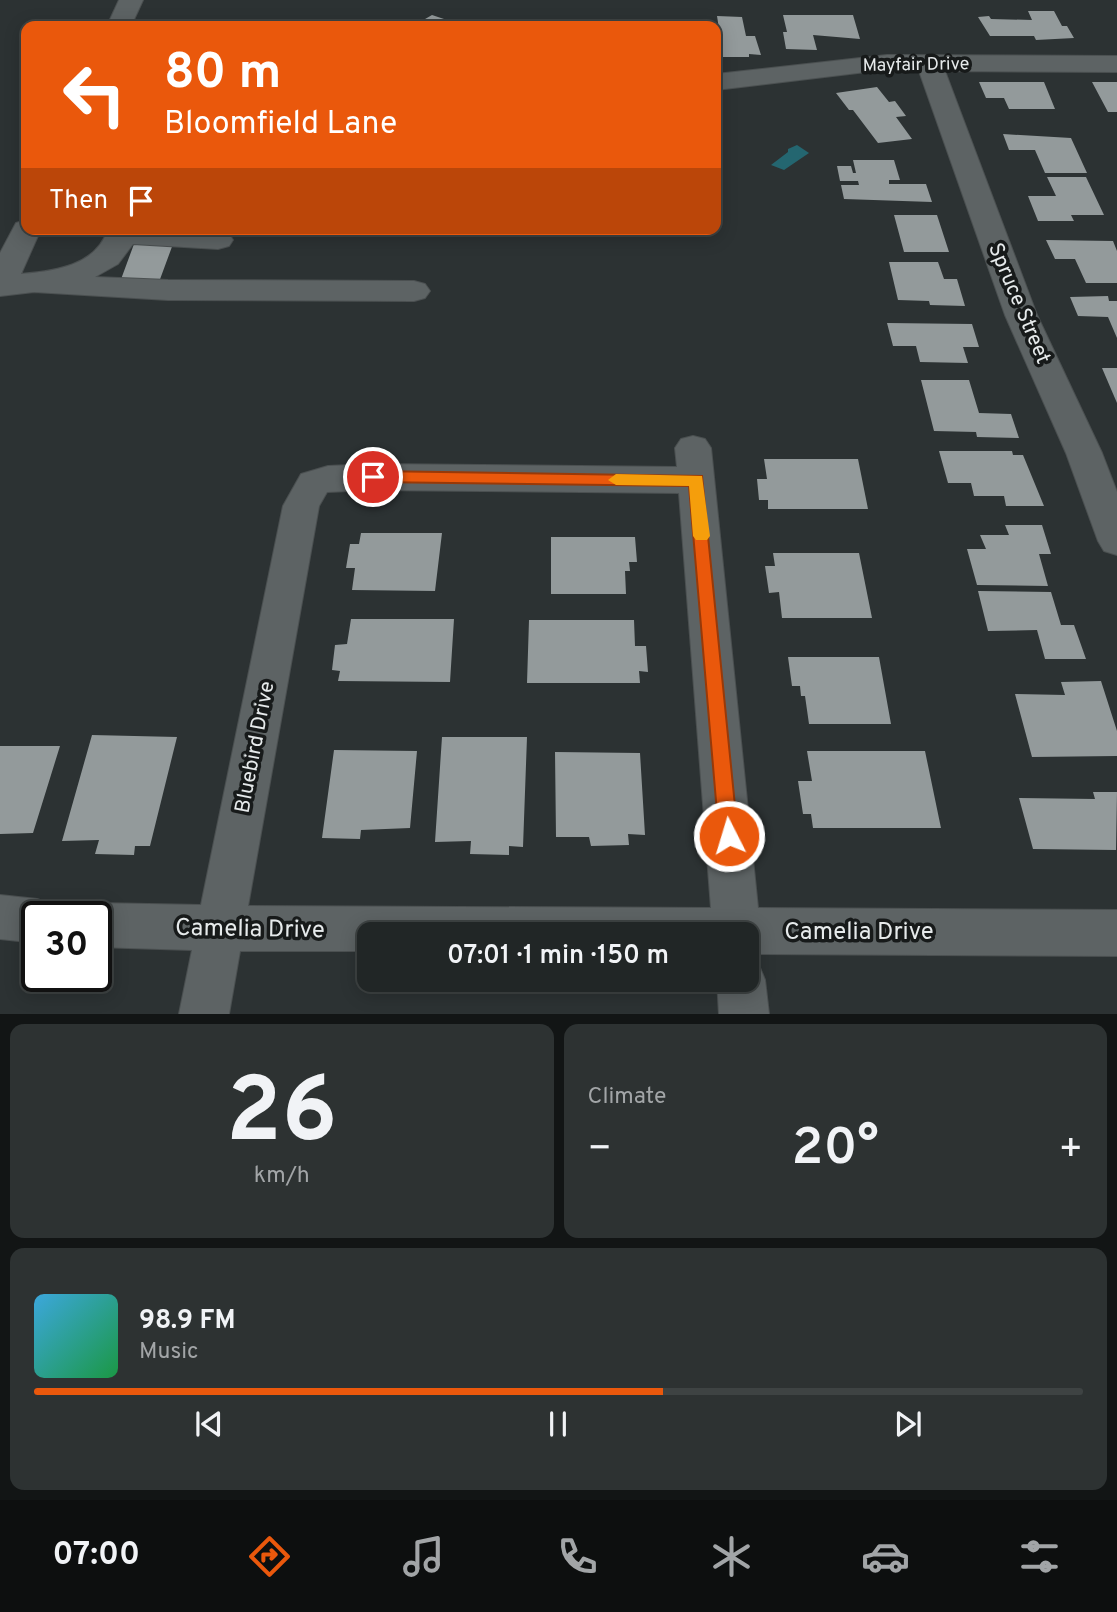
<!DOCTYPE html>
<meta charset="utf-8">
<style>
:root{--surface:#212626;--page:#2d3232;--text:#f1f3f6;--muted:#a2a5a7;--line:#3e4343;--accent:#ea580c}
body{margin:0;font-family:Overpass,sans-serif;background:var(--page);color:var(--text);height:100vh;display:flex;flex-direction:column;font-size:26px;white-space:nowrap}
*{box-sizing:border-box;margin:0}
p{font-size:23px;color:var(--muted)}
.icon{flex:none;width:38px;height:38px;fill:none;stroke:currentColor;stroke-width:2;stroke-linecap:round;stroke-linejoin:round}
.map{position:relative;height:1014px;overflow:hidden}
.side{display:flex;flex-direction:column;gap:10px;padding:10px;background:#121515;flex:1}
.side>*{flex:none}
.top-card{position:absolute;left:21px;top:21px;width:700px;height:214px;border-radius:14px;box-shadow:0 4px 18px #0003,0 0 0 2px var(--line);background:#ea580c;color:#fff;overflow:hidden}
.speed{position:absolute;left:21px;top:901px;display:flex;gap:14px;font-size:35px;font-weight:700;text-align:center}
.speed>*{display:grid;place-content:center;width:91px;height:91px;border-radius:50%;background:var(--surface);box-shadow:0 4px 18px #0003,0 0 0 2px var(--line);line-height:1}
.speed .limit{border:4px solid #111;border-radius:10px;background:#fff;color:#111}
.pin{position:absolute;display:grid;place-items:center;width:60px;height:60px;color:#fff;margin:-30px;border:4px solid #fff;border-radius:50%;box-shadow:0 2px 7px #0007}
.me{position:absolute;width:77px;margin:-38px;rotate:355deg;stroke-linejoin:round;filter:drop-shadow(0 0 5px #0008)}
.turn{display:flex;align-items:center;gap:24px;height:147px;padding:0 28px;font-size:32px}
.turn .icon{width:91px;height:91px;stroke-width:2.5}
.turn b{display:block;font-size:49px;line-height:60px}
.then{display:flex;align-items:center;height:66px;padding:0 28px;background:#0003;gap:14px;font-size:26px}
.big{font-size:52px;font-weight:600;line-height:1.1}
.side .card{flex:1;display:flex;flex-direction:column;justify-content:center;gap:10px;min-width:0;padding:0 24px;border-radius:14px;background:var(--page)}
.side .dial{align-items:center;gap:0}
.dial b{font-size:91px;line-height:1}
.song{display:flex;align-items:center;gap:21px}
.cover{width:84px;height:84px;border-radius:10px;background:linear-gradient(135deg,hsl(200 70% 55%),hsl(140 70% 35%))}
.played{height:7px;border-radius:4px;background:linear-gradient(90deg,var(--accent) 60%,var(--line) 60%)}
.keys{display:flex;justify-content:space-around;direction:ltr}
.heat{display:flex;justify-content:space-between;align-items:center;font-size:38px;direction:ltr}
.side .tiles{flex:1;display:grid;gap:10px;grid-template-columns:1fr 1fr}
.card:last-child{grid-column:span 2}
.trip{position:absolute;left:357px;top:922px;width:402px;height:70px;border-radius:14px;background:var(--surface);box-shadow:0 4px 18px #0003,0 0 0 2px var(--line);font-weight:600;line-height:70px;text-align:center}
.tabs{display:flex;height:112px;justify-content:space-around;align-items:center;background:#0d0f0f;color:var(--muted)}
.tabs .icon{width:49px;height:49px}
.tabs .on{color:var(--accent)}
.tabs b{font-size:32px;color:var(--text)}
.map>svg:first-child{display:block}
.water{fill:#246670}
.building{fill:#939a9b}
.lines{fill:none;stroke-linecap:round;stroke-linejoin:round}
.minor-casing{stroke:#4b5051;stroke-width:2}
.minor{fill:#5d6364;fill-rule:evenodd}
.route{fill:#ea580c;stroke:#983908;stroke-width:2}
.slow{fill:#f59e0b}
.labels{text-anchor:middle;stroke-width:7;stroke-linejoin:round;paint-order:stroke}
.far-street-label{font-size:18px;fill:#e6eaeb;stroke:#171a1a}
.street-label{font-size:21px;fill:#e6eaeb;stroke:#171a1a}
.near-street-label{font-size:24px;fill:#e6eaeb;stroke:#171a1a}
</style>
<div class="map">
<svg width="1117" height="1014" viewBox="0 0 1117 1014">
<rect width="100%" height="100%" fill="#2c3233"/>
<path class="water" d="M797,145L809,153L784,170L771,165L788,152V149Z"/>
<path class="building" d="M1028,11H1054L1062,26H1067L1074,38L1036,40L1034,36H990L978,17L989,16L991,19L1032,20Z
M432,15L456,23L459,26H413Z
M783,15H853L860,39L813,35L817,50L786,49L783,32H787Z
M717,16L742,17L746,36H755L761,55L749,54V57H721L720,49H716V29H719Z
M979,82H1044L1055,109H1009L1004,98H986Z
M1092,82H1117V112H1108Z
M877,87L889,102L895,101L906,116L896,117L912,139L878,143L853,110H849L836,93Z
M1003,134L1071,138L1087,173H1045L1035,150H1009Z
M853,160H894L900,180H889V184H926L932,202L844,199L841,185H859L858,181H840L837,166H851L853,173H856Z
M1047,177H1086L1104,215H1071L1074,221H1038L1028,196H1056Z
M894,215H937L949,252H904Z
M1046,240L1113,241L1117,251V283H1086L1075,259H1055Z
M134,244H173L159,282H120Z
M889,262H938L944,279H957L965,306L930,305L929,301L898,300Z
M1108,296L1109,301H1117V338L1108,317L1078,316L1070,297Z
M887,323L972,324L979,347H963L968,363L920,362L916,346H893Z
M1102,368H1117V403Z
M921,380H969L979,413L1011,414L1019,438L977,437L976,432L934,431Z
M939,451H1012L1013,455H1023L1044,506H1006L1004,496H974L971,483H948Z
M764,459H858L868,509H768V500H759L757,479H767Z
M1005,525H1042L1051,554H1039L1048,586L977,585L967,549H986L980,535H1009Z
M361,533H442L435,591L352,590L355,568H346L350,544H359Z
M551,537H635L637,562H629L630,571H625L626,594H551Z
M773,553H859L872,618H782L779,592L769,593L765,566H775Z
M978,591L1051,592L1061,625H1074L1086,659H1045L1037,630L988,631Z
M351,619H454L450,682L338,681L340,671L332,670L335,645L347,644Z
M529,620H634L635,646H646L648,672L639,671L640,683H527Z
M788,657H879L891,724H809L805,696H801L800,686H792Z
M1101,681L1117,731V756L1032,757L1015,694L1065,695L1061,682Z
M92,735L177,737L150,846H135L134,855L95,854L99,840L62,841Z
M442,737H527L523,847L509,846V855L470,854L471,841L435,842Z
M0,746H60L33,833L0,834Z
M334,750L417,751L410,828L361,830L360,839L322,838Z
M807,751H925L941,828H813L811,814H803L798,781H812Z
M555,752L640,753L645,835L628,834L629,845L591,846L589,837H556Z
M1093,792H1117L1116,850L1033,849L1019,798L1095,799Z"/>
<g class="lines">
<defs>
<path id="minor" d="M119,0H143L131,26H107Z
M887,55L1117,56V72L945,71L1037,315L1102,453L1117,492V555L1104,551L1098,541L1066,453L1005,315L919,71L866,72L716,90V74Z
M26,220V229H41L21,274C55,271 96,266 108,229H196L229,234L233,240L229,246L218,249L133,244L118,264L95,277L168,280L414,281L425,284L430,291L425,298L414,301L168,300L34,292L0,296V253L16,223Z
M693,436L705,439L711,448L758,908L1117,910V956L747,954V934H369V951H240L229,1014H179L192,950L96,947V917H76L79,909L96,903L201,905L283,506L301,474L328,466L373,464L677,467L675,448L681,439ZM373,490L679,493L711,908L248,906L319,506L327,492Z
M0,895L37,899L54,905L59,917H37V943L0,939Z
M747,959L758,963L765,980L769,1014H719L717,980H747Z"/>
</defs>
<use href="#minor" class="minor-casing"/>
<use href="#minor" class="minor"/>
</g>
<path class="route" d="M373,471L702,476L738,836L735,843L729,845L722,843L719,836L689,486L373,482L365,477Z"/>
<path class="slow" d="M616,474L702,476L710,536L707,540H696L693,536L689,486L616,485L608,480Z"/>
<g class="labels">
<g class="far-street-label">
<text transform="translate(916 64) rotate(-1)" y="6">Mayfair Drive</text>
</g>
<g class="street-label">
<text transform="translate(1020 303) rotate(67)" y="7">Spruce Street</text>
<text transform="translate(254 747) rotate(-79)" y="7">Bluebird Drive</text>
</g>
<g class="near-street-label">
<text transform="translate(250 928) rotate(1)" y="8">Camelia Drive</text>
<text x="859" y="939">Camelia Drive</text>
</g>
</g>
</svg>
<div class="speed"><div class="limit">30</div></div>
<div class="pin" style="left:373px;top:477px;background:#d93025"><svg class="icon" aria-label="arrive" viewBox="0 0 24 24"><path d="M6 21V4h12l-3 4 3 4H6"/></svg></div>
<svg class="me" style="left:729px;top:836px" viewBox="-20 -20 40 40"><circle r="17" fill="#ea580c" stroke="#fff" stroke-width="3"/><path d="M0-11L8 9 0 5-8 9z" fill="#fff"/></svg>
<div class="trip">07:01 · 1 min · 150 m</div>
<div class="top-card">
<div class="turn"><svg class="icon" aria-label="left" viewBox="0 0 24 24"><path d="M17 20v-9H6M10 6l-5 5 5 5"/></svg><div><b>80 m</b>Bloomfield Lane</div></div>
<div class="then">Then<svg class="icon" aria-label="arrive" viewBox="0 0 24 24"><path d="M6 21V4h12l-3 4 3 4H6"/></svg></div>
</div>
</div>
<section class="side">
<div class="tiles">
<div class="card dial"><b>26</b><p>km/h</p></div>
<div class="card"><p>Climate</p>
<div class="heat"><a>−</a><b class="big">20°</b><a>+</a></div>
</div>
<div class="card">
<div class="song"><i class="cover"></i><div><b>98.9 FM</b><p>Music</p></div></div>
<div class="played"></div>
<div class="keys"><svg class="icon" aria-label="previous" viewBox="0 0 24 24"><path d="M18 5L8 12l10 7zM5 5v14"/></svg><svg class="icon" aria-label="pause" viewBox="0 0 24 24"><path d="M8 5v14M16 5v14"/></svg><svg class="icon" aria-label="next" viewBox="0 0 24 24"><path d="M6 5l10 7-10 7zM19 5v14"/></svg></div>
</div>
</div>
</section>
<nav class="tabs">
<b>07:00</b>
<svg class="icon on" aria-label="directions" viewBox="0 0 24 24"><path d="M12 3l9 9-9 9-9-9zM9 14v-3h6M13 9l2 2-2 2"/></svg>
<svg class="icon" aria-label="music" viewBox="0 0 24 24"><path d="M9 18V5l10-2v13"/><circle cx="6" cy="18" r="3"/><circle cx="16" cy="16" r="3"/></svg>
<svg class="icon" aria-label="phone" viewBox="0 0 24 24"><path d="M5 4h4l2 5-3 2q2 4 5 5l2-3 5 2v4C11 20 4 13 5 4z"/></svg>
<svg class="icon" aria-label="climate" viewBox="0 0 24 24"><path d="M12 3v18M4 7l16 10M4 17L20 7"/></svg>
<svg class="icon" aria-label="car" viewBox="0 0 24 24"><path d="M5 17H2v-5l4-1 3-4h7l3 4 3 1v5h-3M9 17h6M6 11h13"/><circle cx="7" cy="17" r="2"/><circle cx="17" cy="17" r="2"/></svg>
<svg class="icon" aria-label="filters" viewBox="0 0 24 24"><path d="M4 7h16M4 17h16"/><circle cx="9" cy="7" r="2"/><circle cx="15" cy="17" r="2"/></svg>
</nav>
